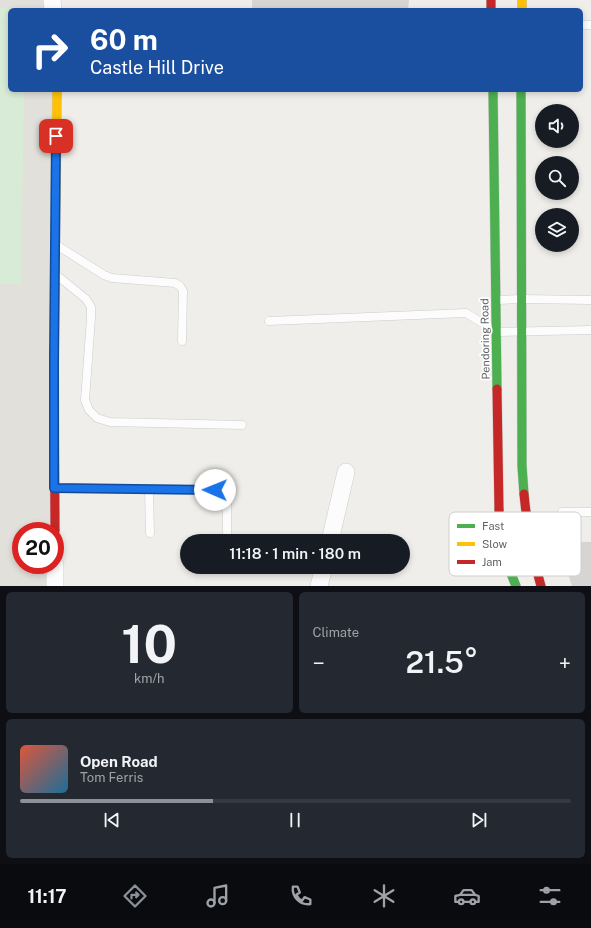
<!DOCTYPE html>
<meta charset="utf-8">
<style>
:root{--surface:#171b24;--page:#242831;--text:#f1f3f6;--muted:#9ea1a6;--line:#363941;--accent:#8c9099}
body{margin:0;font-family:"Public Sans",sans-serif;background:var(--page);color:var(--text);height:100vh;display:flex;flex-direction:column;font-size:15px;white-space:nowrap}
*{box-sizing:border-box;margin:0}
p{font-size:13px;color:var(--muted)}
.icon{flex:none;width:22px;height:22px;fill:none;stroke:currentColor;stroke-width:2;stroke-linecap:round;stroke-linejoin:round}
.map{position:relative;height:586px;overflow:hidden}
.sheet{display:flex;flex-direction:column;gap:6px;padding:6px;background:#0d0f14;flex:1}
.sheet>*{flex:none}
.banner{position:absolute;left:8px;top:8px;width:575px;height:84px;border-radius:6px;box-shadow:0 2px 6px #0003;background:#1a4fa0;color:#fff;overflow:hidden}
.buttons{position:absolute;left:535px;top:104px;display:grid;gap:8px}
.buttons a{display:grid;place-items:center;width:44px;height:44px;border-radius:50%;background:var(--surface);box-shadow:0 2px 6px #0003;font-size:20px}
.speed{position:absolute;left:12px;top:522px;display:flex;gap:8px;font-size:20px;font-weight:700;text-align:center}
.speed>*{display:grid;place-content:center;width:52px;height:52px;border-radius:50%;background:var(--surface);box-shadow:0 2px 6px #0003;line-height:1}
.speed .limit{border:6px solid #d22;background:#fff;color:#111}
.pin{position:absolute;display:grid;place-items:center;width:34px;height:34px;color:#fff;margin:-17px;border-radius:8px;box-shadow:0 2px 6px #0006}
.me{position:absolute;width:44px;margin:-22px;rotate:271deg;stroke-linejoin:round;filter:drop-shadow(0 0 3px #0008)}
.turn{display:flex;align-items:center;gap:14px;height:84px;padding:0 16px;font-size:18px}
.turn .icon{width:52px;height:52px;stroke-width:2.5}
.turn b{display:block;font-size:28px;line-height:34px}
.big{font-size:30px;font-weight:600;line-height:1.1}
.sheet .card{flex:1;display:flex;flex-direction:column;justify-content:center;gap:6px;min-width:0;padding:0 14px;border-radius:6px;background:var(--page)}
.sheet .dial{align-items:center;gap:0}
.dial b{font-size:52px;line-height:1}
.song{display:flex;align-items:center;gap:12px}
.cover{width:48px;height:48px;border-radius:6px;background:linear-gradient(135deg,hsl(10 70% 55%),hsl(200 70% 35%))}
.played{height:4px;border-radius:2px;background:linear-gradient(90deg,var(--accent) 35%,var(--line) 35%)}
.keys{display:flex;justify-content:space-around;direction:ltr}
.heat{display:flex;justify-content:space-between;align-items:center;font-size:22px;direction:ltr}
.sheet .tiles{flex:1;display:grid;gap:6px;grid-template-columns:1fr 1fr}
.card:last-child{grid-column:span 2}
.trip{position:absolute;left:180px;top:534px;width:230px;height:40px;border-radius:20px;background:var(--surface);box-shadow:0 2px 6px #0003;font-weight:600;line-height:40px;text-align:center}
.tabs{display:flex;height:64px;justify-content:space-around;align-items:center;background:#090b0e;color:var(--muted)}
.tabs .icon{width:28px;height:28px}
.tabs .current{color:var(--accent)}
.tabs b{font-size:18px;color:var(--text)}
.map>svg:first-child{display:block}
.education{fill:#e2e0da}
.green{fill:#d8ebd6}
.building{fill:#d6d5d3}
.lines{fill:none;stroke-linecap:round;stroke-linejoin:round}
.lane-casing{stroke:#cbcccc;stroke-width:9}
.street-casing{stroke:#cbcccc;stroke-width:18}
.fast-casing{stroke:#cacacb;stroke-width:10}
.slow-casing{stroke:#cacacb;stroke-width:10}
.jam-casing{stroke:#cacacb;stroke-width:10}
.lane{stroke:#fdfcfc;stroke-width:8}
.street{stroke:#fdfcfc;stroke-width:17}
.fast{stroke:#4caf50;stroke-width:9}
.slow{stroke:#ffc107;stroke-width:9}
.jam{stroke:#c62828;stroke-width:9}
.route-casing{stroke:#114b97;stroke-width:10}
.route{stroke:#1a73e8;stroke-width:7}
.labels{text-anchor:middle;stroke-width:3.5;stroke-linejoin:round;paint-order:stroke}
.street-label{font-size:11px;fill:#5f6368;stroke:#fff}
.key{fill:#fff;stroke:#cfd0d2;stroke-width:1}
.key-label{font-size:11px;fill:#5f6368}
</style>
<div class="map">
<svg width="591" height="586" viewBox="0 0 591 586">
<rect width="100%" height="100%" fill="#efeeea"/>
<path class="education" d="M0,0H52V10H10V90H52L51,531H21V565H51V586H0Z"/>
<path class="green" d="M0,8H25V10H10V90H24L21,284H0Z"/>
<path class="building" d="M252,0H409L408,10H252Z
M557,541L591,542V586H572Z"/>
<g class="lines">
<defs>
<path id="lane" d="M581,25H591
M58,246L104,275L112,278L175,283L180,286L183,291L182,341
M59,277L86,299L91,307V318L85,400L89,410L97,418L110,422L242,425
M498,300L522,299L591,300
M269,321L466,313L497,332L591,330
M55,488L215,490L223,495L227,504V541
M149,489L150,533
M562,512H591"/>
<path id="street" d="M52,0L53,10
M330,541L346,472
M55,565V586
M319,586L324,567"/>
<path id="fast" d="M493,90L497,389
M521,90L522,466L524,494
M499,510L502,551L516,586"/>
<path id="slow" d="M522,0V10
M54,348L57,90"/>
<path id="jam" d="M491,0V10
M54,348L55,531
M497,389L499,510
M524,494C527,525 532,556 541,586"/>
</defs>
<use href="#lane" class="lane-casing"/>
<use href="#street" class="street-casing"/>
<use href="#fast" class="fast-casing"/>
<use href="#slow" class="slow-casing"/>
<use href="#jam" class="jam-casing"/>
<use href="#lane" class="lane"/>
<use href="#street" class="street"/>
<use href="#fast" class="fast"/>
<use href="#slow" class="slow"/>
<use href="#jam" class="jam"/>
</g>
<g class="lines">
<defs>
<path id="route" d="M56,136L54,364V488L215,490"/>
</defs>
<use href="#route" class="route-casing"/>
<use href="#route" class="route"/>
</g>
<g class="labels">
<g class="street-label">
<text transform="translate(485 339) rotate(-91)" y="4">Pendoring Road</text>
</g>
</g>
<rect x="449" y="512" width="132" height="64" rx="6" class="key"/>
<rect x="457" y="524" width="18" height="4" fill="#4caf50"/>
<rect x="457" y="542" width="18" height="4" fill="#ffc107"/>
<rect x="457" y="560" width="18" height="4" fill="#c62828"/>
<g class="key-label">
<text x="482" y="530">Fast</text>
<text x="482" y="548">Slow</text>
<text x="482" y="566">Jam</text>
</g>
</svg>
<div class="buttons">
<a><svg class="icon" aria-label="sound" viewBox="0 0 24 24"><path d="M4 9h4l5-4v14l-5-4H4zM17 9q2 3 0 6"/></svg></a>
<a><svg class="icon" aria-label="search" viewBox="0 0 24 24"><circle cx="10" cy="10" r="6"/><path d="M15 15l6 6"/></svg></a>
<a><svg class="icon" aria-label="layers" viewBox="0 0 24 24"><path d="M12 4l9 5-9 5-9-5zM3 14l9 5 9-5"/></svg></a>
</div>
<div class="speed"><div class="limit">20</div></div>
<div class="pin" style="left:56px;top:136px;background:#d93025"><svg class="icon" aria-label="arrive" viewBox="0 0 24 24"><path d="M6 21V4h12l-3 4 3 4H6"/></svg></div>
<svg class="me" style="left:215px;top:490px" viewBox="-20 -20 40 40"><circle r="19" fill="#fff"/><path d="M0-13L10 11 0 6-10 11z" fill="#1a73e8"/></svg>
<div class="trip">11:18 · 1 min · 180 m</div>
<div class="banner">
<div class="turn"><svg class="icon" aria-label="right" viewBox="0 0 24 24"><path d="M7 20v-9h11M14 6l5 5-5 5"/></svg><div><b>60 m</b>Castle Hill Drive</div></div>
</div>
</div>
<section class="sheet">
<div class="tiles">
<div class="card dial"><b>10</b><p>km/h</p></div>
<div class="card"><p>Climate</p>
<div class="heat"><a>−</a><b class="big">21.5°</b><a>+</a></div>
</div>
<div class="card">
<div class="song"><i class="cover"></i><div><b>Open Road</b><p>Tom Ferris</p></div></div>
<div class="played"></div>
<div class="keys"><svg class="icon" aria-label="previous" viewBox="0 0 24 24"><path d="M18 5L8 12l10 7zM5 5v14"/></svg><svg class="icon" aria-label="pause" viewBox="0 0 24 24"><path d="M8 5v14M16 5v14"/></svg><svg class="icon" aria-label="next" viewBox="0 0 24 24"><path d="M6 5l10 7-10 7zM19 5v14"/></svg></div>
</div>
</div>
</section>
<nav class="tabs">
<b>11:17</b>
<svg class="icon current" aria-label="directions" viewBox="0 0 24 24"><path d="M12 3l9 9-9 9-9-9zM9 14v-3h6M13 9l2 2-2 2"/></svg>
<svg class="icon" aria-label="music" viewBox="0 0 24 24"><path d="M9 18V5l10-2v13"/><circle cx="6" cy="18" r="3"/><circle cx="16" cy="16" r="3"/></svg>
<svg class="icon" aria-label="phone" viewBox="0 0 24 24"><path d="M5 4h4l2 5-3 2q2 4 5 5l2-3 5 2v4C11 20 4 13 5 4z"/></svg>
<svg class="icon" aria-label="climate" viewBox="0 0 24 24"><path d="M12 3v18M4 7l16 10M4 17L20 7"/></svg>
<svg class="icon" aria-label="car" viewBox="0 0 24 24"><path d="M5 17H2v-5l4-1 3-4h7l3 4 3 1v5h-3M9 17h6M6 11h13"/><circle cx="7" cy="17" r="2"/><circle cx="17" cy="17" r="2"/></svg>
<svg class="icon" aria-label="filters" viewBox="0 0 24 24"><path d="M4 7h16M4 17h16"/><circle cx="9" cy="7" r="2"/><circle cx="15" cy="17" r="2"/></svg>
</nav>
